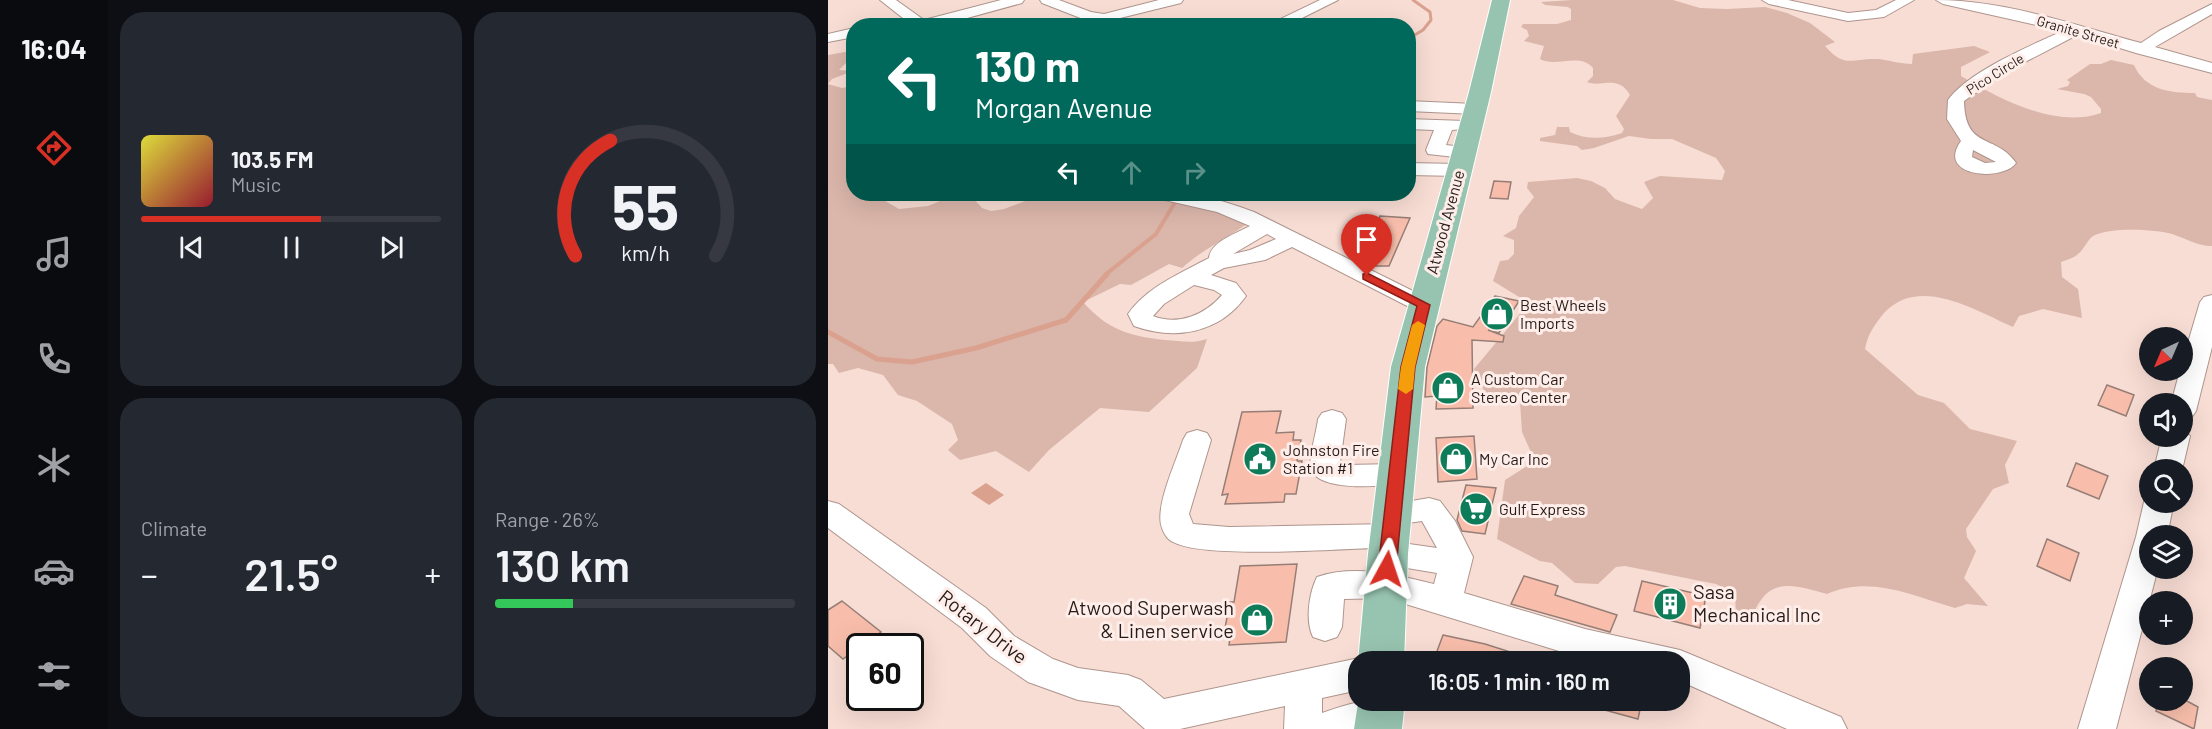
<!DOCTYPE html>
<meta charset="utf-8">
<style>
:root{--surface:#171b24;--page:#242831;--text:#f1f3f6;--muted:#9ea1a6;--line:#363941;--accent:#d93025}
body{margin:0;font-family:Barlow,sans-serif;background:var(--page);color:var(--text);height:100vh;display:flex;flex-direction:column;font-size:22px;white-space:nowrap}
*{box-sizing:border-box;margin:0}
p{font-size:20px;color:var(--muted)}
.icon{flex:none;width:33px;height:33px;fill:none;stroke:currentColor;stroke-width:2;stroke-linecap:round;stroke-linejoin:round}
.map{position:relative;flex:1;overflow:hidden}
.sheet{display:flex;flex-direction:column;gap:12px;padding:12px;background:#0d0f14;width:720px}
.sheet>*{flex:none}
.banner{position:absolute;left:18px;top:18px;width:570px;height:183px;border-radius:24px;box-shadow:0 6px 24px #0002;background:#00695c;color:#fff;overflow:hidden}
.needle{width:39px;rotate:224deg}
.buttons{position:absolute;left:1311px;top:327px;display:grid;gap:12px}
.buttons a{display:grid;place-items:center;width:54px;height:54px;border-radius:50%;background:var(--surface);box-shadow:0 6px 24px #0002;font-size:30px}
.speed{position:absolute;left:18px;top:633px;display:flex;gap:12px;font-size:30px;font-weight:700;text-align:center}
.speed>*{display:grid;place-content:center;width:78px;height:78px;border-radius:50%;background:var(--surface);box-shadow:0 6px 24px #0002;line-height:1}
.speed .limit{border:3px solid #111;border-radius:9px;background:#fff;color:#111}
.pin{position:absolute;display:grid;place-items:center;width:51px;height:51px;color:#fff;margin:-62px -26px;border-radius:50% 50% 50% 0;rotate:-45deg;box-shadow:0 0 6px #0007}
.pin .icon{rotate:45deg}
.me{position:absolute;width:66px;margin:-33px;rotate:5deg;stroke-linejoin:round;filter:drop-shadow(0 0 4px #0008)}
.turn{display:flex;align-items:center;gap:21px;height:126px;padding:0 30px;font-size:27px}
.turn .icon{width:78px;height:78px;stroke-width:2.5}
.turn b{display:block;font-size:42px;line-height:51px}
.lanes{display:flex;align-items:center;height:57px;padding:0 30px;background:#0003;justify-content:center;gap:30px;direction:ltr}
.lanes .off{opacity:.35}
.big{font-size:45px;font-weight:600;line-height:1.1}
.sheet .tile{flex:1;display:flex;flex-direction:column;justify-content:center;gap:9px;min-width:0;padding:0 21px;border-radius:24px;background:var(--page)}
.sheet .dial{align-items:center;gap:0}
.dial svg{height:156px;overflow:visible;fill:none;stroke:var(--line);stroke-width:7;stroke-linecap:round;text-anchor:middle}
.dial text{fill:var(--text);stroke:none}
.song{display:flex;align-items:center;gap:18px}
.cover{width:72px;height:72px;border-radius:9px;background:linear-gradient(135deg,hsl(60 70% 55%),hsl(350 70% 35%))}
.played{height:6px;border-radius:3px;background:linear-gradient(90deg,var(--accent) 60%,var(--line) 60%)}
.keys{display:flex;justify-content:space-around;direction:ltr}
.heat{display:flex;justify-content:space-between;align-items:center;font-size:33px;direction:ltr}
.charge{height:9px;border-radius:4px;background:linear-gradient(90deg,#34c759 26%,var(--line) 0)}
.sheet .tiles{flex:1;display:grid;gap:12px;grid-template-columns:repeat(2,1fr)}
.trip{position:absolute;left:520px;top:651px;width:342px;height:60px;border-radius:24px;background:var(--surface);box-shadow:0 6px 24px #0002;font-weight:600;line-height:60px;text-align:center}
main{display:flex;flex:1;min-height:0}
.tab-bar{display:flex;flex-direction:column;width:108px;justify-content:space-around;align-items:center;background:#090b0e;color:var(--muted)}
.tab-bar .icon{width:42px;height:42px}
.tab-bar .on{color:var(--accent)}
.tab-bar b{font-size:27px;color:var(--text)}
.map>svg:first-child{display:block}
.green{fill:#dbb6aa}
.water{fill:#daa18f}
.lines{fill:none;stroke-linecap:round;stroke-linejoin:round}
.stream-far2{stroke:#daa18f;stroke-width:3}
.stream-far1{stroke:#daa18f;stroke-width:4}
.stream{stroke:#daa18f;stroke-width:5}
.building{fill:#f8beab;stroke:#967e76;stroke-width:1.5}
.minor-casing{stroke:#ae958d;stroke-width:2}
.major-casing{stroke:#fff;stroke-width:2}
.minor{fill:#fff;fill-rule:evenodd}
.major{fill:#97c4b0;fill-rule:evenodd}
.route{fill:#d93025;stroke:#8d1f18;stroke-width:1.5}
.slow{fill:#f59e0b}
.labels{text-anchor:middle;stroke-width:6;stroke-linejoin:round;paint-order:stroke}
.far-street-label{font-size:14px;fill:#251c19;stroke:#feede8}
.street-label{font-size:16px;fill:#251c19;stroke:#feede8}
.poi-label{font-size:16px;fill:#251c19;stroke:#feede8;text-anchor:start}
.near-poi-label{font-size:20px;fill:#251c19;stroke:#feede8;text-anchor:start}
.near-street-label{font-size:20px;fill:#251c19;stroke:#feede8}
</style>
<main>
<nav class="tab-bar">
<b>16:04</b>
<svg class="icon on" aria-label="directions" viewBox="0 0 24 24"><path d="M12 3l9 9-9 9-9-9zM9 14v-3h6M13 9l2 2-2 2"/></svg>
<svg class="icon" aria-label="music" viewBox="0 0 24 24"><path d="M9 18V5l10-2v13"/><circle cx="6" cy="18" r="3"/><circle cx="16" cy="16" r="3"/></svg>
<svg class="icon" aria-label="phone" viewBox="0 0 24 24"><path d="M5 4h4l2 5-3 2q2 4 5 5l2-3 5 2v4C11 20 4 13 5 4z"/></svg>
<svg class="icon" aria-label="climate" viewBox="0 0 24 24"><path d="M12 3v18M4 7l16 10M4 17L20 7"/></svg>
<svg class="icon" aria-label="car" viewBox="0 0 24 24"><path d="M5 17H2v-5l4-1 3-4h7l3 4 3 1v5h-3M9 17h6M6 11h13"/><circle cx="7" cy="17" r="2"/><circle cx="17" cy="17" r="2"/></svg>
<svg class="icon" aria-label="filters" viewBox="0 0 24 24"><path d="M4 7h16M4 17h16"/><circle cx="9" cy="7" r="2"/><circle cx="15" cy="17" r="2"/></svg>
</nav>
<section class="sheet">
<div class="tiles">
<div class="tile">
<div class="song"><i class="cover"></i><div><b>103.5 FM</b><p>Music</p></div></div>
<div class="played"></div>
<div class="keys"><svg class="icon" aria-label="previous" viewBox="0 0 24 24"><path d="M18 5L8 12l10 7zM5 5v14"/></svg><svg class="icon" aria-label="pause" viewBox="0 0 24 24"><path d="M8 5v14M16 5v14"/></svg><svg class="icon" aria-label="next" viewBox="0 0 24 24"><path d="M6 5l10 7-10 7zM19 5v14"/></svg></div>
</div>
<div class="tile dial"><svg viewBox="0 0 100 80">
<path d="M14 69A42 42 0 1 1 86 69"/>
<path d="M14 69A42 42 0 0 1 32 10" stroke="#d93025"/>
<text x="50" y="56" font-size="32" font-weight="700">55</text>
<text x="50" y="72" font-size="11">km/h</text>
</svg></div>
<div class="tile"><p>Climate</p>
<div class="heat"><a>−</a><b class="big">21.5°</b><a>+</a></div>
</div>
<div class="tile"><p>Range · 26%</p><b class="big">130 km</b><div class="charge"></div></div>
</div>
</section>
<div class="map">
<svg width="1384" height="729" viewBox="0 0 1384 729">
<rect width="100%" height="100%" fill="#f8ddd4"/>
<path class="green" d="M744,0H845L872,8L899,9L937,7L959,13L982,23L1007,42L997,46C1017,69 1024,58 1050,59C1061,60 1072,64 1084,64L1085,54L1146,46L1162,52L1133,67V76C1171,99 1228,129 1273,113V109L1263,97L1256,94L1229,89L1240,86L1242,82L1239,80L1262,64H1273L1283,60L1306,65C1317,90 1342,93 1367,93L1369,97L1384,100V246C1369,246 1357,238 1344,234C1326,229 1281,227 1265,236C1259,240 1256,250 1250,254C1246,258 1238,260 1233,262L1234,277L1250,289L1254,318L1215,309L1191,316L1185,327C1147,310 1091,275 1056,313C1046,326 1040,333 1037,349L1090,395L1116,403L1142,429L1189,441L1177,465L1181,483L1165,489L1138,529L1139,537L1148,551L1136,578L1160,606L1139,604L1127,608C1084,596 1043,575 999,594C964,584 940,576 924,617L908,616L907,594L888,584L797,566L788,567L770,584L747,583L724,563L712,561L669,539L677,480L707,461L694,432L692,402L659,397L646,369L701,303L665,281L672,261L680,260L686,254V240L675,236L688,228L691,216L706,197L699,188L700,182L749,178L763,181L777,188L787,199L814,209L825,198L816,182L832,176L894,180L897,171L888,158L844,139H823L801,136L766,148L754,150L749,146L712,141V138L727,135L729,127H741L742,132C758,140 777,139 794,133L796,129L788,116L802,95C790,74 773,88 759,82L765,76V68C752,52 728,68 712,59L716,46L696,41L701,36L699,30L693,27L695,24H729L743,20V9L740,7L717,5L713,2Z
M23,51L25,62L18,63L11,70L25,71L4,79L0,84L14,88L25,86L26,194H45L71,209L100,206L129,194H146L144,197L154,208L163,211L176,209L216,194H333L423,221C400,238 375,249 354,268L341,264L303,285L292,284L255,302C280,330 301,336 337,340C352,341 364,344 379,339L369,368L321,412L272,408L221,450L201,472L168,451L132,460L120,450L130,440L124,424L89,401L70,395L55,375L30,368L11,373L5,364H0V55Z"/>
<path class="water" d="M158,483L176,495L161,505L143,493Z"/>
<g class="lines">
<path class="stream-far2" d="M580,39L595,30L603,20L602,12L585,0"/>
<path class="stream-far1" d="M277,275L328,234L346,204"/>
<path class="stream" d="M0,332L49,359L84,362L148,348L238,320L279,274"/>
</g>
<path class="building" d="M666,181L683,182L680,199L662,198Z
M552,216L582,218L561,266H545L549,252H541L543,248L521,246L531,230L546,231Z
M667,296L691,301L671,333L660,330L676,336L675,342L644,340L645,408L608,409L609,396L597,397L599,367L609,326L615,319L645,327Z
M1279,385L1306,395L1298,416L1270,405Z
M453,411L448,433L466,432L465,440H473L469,461H474L468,494H457L456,502L397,504L400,494L394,495L414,412Z
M646,436L649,479L610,482L608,438Z
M1248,463L1280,476L1271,499L1239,486Z
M638,485L668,488L657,534L634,531L629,520Z
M1219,539L1251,553L1242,581L1209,566Z
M469,564L458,642L401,645L402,638H395L402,602H406L412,566Z
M696,576L730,586L727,595L789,615L782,632L683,604Z
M814,581L878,596L872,628L806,611Z
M14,601L53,632L15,659L0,646V610Z
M615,635L657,644L701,658V662H605Z
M758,700H814L810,719L758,705Z
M1331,700H1357L1370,707L1366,729L1328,711Z"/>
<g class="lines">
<defs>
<path id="minor" d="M52,0H68L96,20L173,0H196L194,3L110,26H85Z
M212,0H231L263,12L276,14L331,0H355L353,3L276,22L255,19L214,3Z
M492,0H510L458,26H438Z
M934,0H960L1020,13L1048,10L1068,0H1086L1056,17L1020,21L941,4Z
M1108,0C1177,0 1247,25 1313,43L1331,31L1384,4V14L1327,47L1384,63V73L1308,53L1249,35L1174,74L1136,101C1137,151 1168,133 1188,163C1175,182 1107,177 1133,141L1119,119L1120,100C1140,72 1203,45 1235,31L1115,4ZM1145,150L1168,162L1157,163L1144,157Z
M26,28V37L0,42V34Z
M580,101L647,104L653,105L656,109L653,113L647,114L580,111Z
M580,119L637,121L640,125L637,129L624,130L618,145L643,148L645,152L643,156L636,158L600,154L598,150L606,130L580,129Z
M580,163L631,164L638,166L641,170L638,174L631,176L580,175Z
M325,194C360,190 394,200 426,212L603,300L607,305L603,310L595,312L587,310L464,247L437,260L396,268L383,275L408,283L418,296C392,333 347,341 306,326L300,314C319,287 353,273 381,258C382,242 409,233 422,226L389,212L328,198ZM439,234L448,239L422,250L405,254ZM366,285L386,290L394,295C377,315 350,326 325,316L336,304Z
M1384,295V347L1368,411L1364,417L1354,420V404H1343L1352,370H1354V363L1372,302L1376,297Z
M504,410L514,413L518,419L512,463L517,465L569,464L579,467L584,474L579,481C561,487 491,493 483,469C480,460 489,430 490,419L494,413Z
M1354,428L1362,436L1354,470H1326L1334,436H1354Z
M369,430L379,433L383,440L361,514L365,524L401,527L562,524L555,522L551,514L555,506L601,498L612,501L627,521L645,557L636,593L757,629L852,650L1013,717L1019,729H959L852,681V662H770L757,659L558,598L516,599L514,627L509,637L497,641L485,637C477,621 481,593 489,577C527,564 569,575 606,584L609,573L549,563L544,554L547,548C507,549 375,559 345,542C340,540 336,534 334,528C326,508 348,462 355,440L359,433ZM594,521L609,548L574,543L578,536L573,528L566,525Z
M1322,494V502H1346L1339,536H1322V568H1330L1288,729H1250L1308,537L1316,502Z
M0,501L11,504L158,608L186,636L225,659L250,668L300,675L313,680L336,699L531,658L540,662H531V690L494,698V713C514,706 544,695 565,703L570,715L565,727L559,729H456L457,706L352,729H317L291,706L250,700L200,682L162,656L134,628L0,528Z"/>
<path id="major" d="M664,0H682L663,92L597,367L580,554L576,662H531V664L530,662L540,554L563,367L641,92Z
M531,697V700H577L574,729H526Z"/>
</defs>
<use href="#minor" class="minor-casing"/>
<use href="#major" class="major-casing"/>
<use href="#minor" class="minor"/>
<use href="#major" class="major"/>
</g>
<path class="route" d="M539,273L602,305L587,367L568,569L565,574L559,576L553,574L550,569L573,367L589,306L535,279V274Z"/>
<path class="slow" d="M590,321L597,325L587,367L585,389L578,394L570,389L573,367L584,325Z"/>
<defs>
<symbol id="shop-disc" viewBox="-11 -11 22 22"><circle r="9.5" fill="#0e7c58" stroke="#feede8"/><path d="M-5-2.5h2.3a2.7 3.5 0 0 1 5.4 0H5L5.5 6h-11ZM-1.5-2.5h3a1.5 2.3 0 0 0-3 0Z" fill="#fff"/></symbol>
<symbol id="civic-disc" viewBox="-11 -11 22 22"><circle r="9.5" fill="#0e7c58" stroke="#feede8"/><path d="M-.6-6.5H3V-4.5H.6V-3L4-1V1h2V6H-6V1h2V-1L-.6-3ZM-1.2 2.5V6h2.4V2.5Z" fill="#fff"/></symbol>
<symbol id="supermarket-disc" viewBox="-11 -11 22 22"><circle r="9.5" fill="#0e7c58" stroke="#feede8"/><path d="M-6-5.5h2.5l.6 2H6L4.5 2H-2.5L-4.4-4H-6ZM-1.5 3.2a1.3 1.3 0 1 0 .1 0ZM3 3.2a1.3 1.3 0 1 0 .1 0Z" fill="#fff"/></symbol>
<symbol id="building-disc" viewBox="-11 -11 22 22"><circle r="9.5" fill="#0e7c58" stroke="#feede8"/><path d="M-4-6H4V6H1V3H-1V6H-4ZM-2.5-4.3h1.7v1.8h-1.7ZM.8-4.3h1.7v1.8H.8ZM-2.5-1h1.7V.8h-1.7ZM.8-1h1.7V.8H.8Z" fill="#fff"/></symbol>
</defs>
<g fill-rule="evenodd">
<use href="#shop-disc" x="650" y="295" width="38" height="38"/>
<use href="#shop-disc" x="601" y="369" width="38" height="38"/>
<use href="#civic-disc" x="413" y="440" width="38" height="38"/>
<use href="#shop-disc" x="609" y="440" width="38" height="38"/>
<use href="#supermarket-disc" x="629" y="490" width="38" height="38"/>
<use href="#building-disc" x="823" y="585" width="38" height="38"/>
<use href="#shop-disc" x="410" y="601" width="38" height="38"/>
</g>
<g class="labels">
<g class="far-street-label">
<text transform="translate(1250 32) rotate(16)" y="5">Granite Street</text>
<text transform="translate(1167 74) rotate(-32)" y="5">Pico Circle</text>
</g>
<g class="street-label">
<text transform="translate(617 222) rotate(-75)" y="6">Atwood Avenue</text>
</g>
<g class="poi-label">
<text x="692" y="311">Best Wheels<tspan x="692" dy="18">Imports</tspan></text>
<text x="643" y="385">A Custom Car<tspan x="643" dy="18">Stereo Center</tspan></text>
<text x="455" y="456">Johnston Fire<tspan x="455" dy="18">Station #1</tspan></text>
<text x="651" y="465">My Car Inc</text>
<text x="671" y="515">Gulf Express</text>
</g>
<g class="near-poi-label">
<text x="865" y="599">Sasa<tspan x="865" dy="23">Mechanical Inc</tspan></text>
<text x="406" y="615" text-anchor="end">Atwood Superwash<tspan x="406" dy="23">&amp; Linen service</tspan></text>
</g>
<g class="near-street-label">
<text transform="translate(155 627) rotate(38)" y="7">Rotary Drive</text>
</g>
</g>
</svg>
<div class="buttons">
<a><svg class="needle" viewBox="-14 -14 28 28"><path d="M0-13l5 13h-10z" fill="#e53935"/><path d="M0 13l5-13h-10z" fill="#9ea1a6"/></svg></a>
<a><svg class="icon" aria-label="sound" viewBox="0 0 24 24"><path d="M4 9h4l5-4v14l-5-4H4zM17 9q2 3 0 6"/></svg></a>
<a><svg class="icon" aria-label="search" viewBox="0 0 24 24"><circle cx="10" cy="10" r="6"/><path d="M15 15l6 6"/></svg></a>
<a><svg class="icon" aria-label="layers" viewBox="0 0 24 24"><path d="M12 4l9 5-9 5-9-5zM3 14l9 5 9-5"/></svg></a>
<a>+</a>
<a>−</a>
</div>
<div class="speed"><div class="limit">60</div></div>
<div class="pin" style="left:539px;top:276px;background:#d93025"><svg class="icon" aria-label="arrive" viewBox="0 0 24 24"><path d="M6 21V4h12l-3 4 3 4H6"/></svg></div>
<svg class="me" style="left:559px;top:569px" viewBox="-20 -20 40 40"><path d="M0-17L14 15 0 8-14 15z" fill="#d93025" stroke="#fff" stroke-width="4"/></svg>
<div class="trip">16:05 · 1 min · 160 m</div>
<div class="banner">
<div class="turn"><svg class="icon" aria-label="left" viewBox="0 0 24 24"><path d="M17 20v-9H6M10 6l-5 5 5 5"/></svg><div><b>130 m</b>Morgan Avenue</div></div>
<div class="lanes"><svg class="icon" aria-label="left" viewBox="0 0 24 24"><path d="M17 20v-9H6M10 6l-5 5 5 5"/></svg><svg class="icon off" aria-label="ahead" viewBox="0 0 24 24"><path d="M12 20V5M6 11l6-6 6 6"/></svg><svg class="icon off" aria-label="right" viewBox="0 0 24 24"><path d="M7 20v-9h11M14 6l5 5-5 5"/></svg></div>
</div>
</div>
</main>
